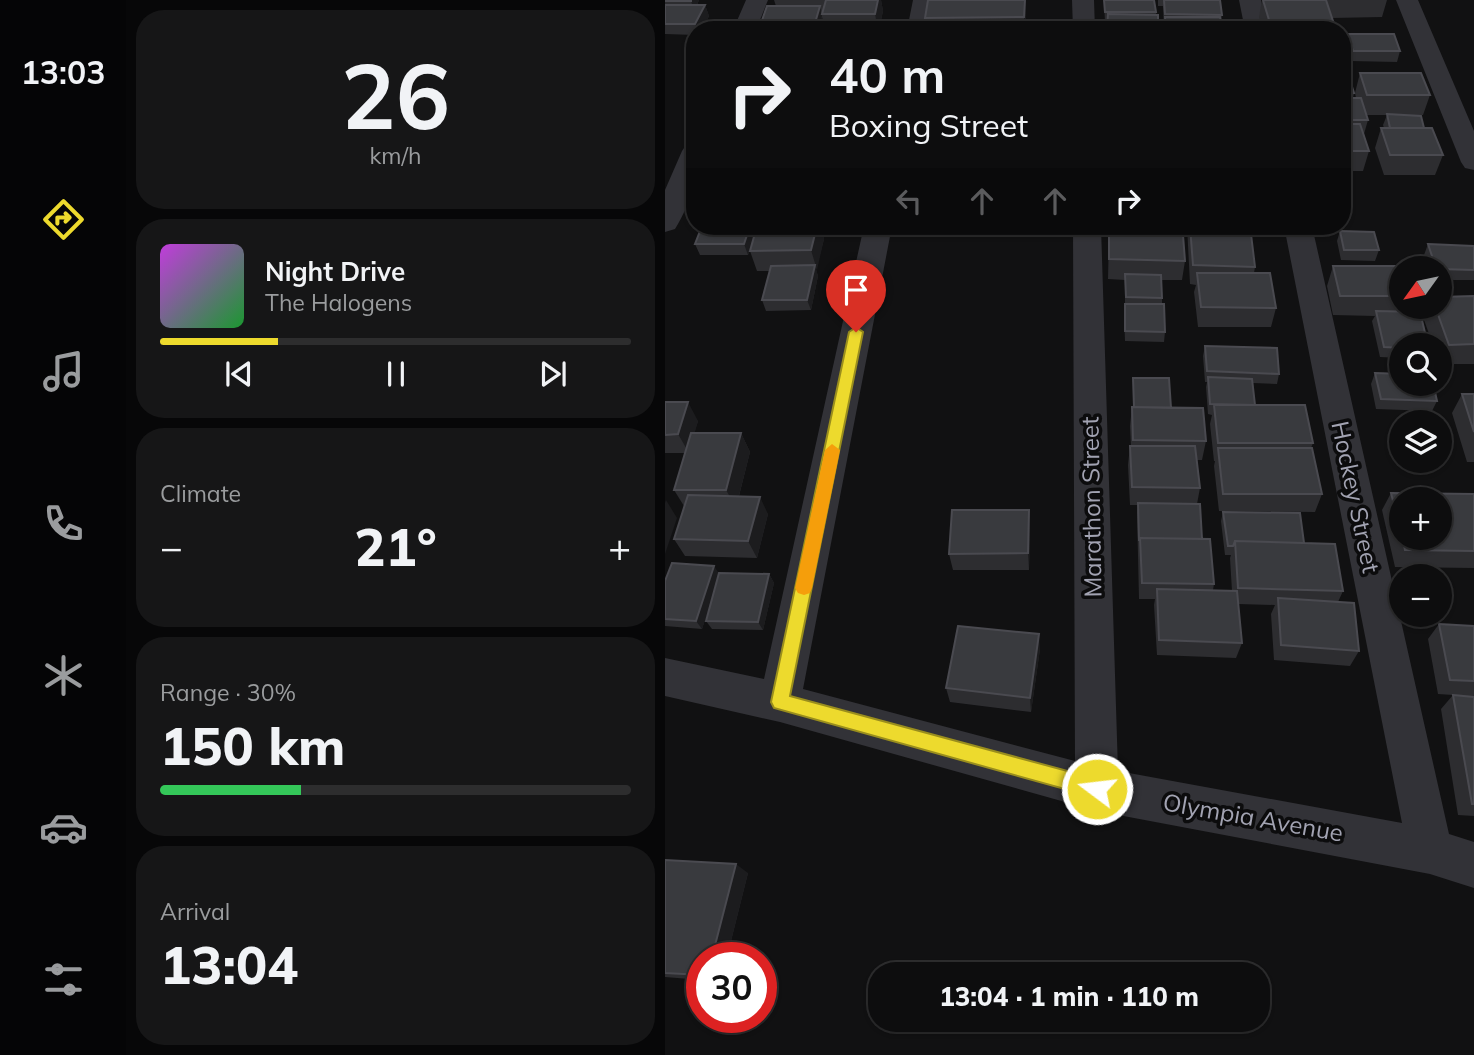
<!DOCTYPE html>
<meta charset="utf-8">
<style>
:root{--surface:#0d0d0e;--page:#161617;--text:#f1f3f6;--muted:#9a9c9e;--line:#2d2d2e;--accent:#edda2d}
body{margin:0;font-family:Mulish,sans-serif;background:var(--page);color:var(--text);height:100vh;display:flex;flex-direction:column;font-size:26px;white-space:nowrap}
*{box-sizing:border-box;margin:0}
p{font-size:23px;color:var(--muted)}
.icon{flex:none;width:38px;height:38px;fill:none;stroke:currentColor;stroke-width:2;stroke-linecap:round;stroke-linejoin:round}
.map{position:relative;flex:1;overflow:hidden}
.details{display:flex;flex-direction:column;gap:10px;padding:10px;background:#070708;width:539px}
.details>*{flex:none}
.hud{position:absolute;left:21px;top:21px;width:665px;height:214px;border-radius:28px;box-shadow:0 2px 5px #0004,0 0 0 2px var(--line);background:#0d0d0e;color:var(--text);overflow:hidden}
.needle{width:46px;rotate:237deg}
.tools{position:absolute;left:724px;top:256px;display:grid;gap:14px}
.tools a{display:grid;place-items:center;width:63px;height:63px;border-radius:50%;background:var(--surface);box-shadow:0 2px 5px #0004,0 0 0 2px var(--line);font-size:35px}
.speed{position:absolute;left:21px;top:942px;display:flex;gap:14px;font-size:35px;font-weight:700;text-align:center}
.speed>*{display:grid;place-content:center;width:91px;height:91px;border-radius:50%;background:var(--surface);box-shadow:0 2px 5px #0004,0 0 0 2px var(--line);line-height:1}
.speed .limit{border:10px solid #d22;background:#fff;color:#111}
.pin{position:absolute;display:grid;place-items:center;width:60px;height:60px;color:#fff;margin:-72px -30px;border-radius:50% 50% 50% 0;rotate:-45deg;box-shadow:0 0 7px #0007}
.pin .icon{rotate:45deg}
.me{position:absolute;width:77px;margin:-38px;rotate:285deg;stroke-linejoin:round;filter:drop-shadow(0 0 5px #0008)}
.turn{display:flex;align-items:center;gap:24px;height:147px;padding:0 28px;font-size:32px}
.turn .icon{width:91px;height:91px;stroke-width:2.5}
.turn b{display:block;font-size:49px;line-height:60px}
.lanes{display:flex;align-items:center;height:66px;padding:0 28px;background:#0003;justify-content:center;gap:35px;direction:ltr}
.lanes .off{opacity:.35}
.big{font-size:52px;font-weight:800;line-height:1.1}
.details .card{flex:1;display:flex;flex-direction:column;justify-content:center;gap:10px;min-width:0;padding:0 24px;border-radius:28px;background:var(--page)}
.details .dial{align-items:center;gap:0}
.dial b{font-size:91px;line-height:1}
.song{display:flex;align-items:center;gap:21px}
.cover{width:84px;height:84px;border-radius:10px;background:linear-gradient(135deg,hsl(290 70% 55%),hsl(130 70% 35%))}
.played{height:7px;border-radius:4px;background:linear-gradient(90deg,var(--accent) 25%,var(--line) 25%)}
.keys{display:flex;justify-content:space-around;direction:ltr}
.heat{display:flex;justify-content:space-between;align-items:center;font-size:38px;direction:ltr}
.charge{height:10px;border-radius:5px;background:linear-gradient(90deg,#34c759 30%,var(--line) 0)}
.trip{position:absolute;left:203px;top:962px;width:402px;height:70px;border-radius:28px;background:var(--surface);box-shadow:0 2px 5px #0004,0 0 0 2px var(--line);font-weight:800;line-height:70px;text-align:center}
main{display:flex;flex:1;min-height:0}
.dock{display:flex;flex-direction:column;width:126px;justify-content:space-around;align-items:center;background:#050506;color:var(--muted)}
.dock .icon{width:49px;height:49px}
.dock .on{color:var(--accent)}
.dock b{font-size:32px;color:var(--text)}
.map>svg:first-child{display:block}
.lines{fill:none;stroke-linecap:round;stroke-linejoin:round}
.street{fill:#323237;fill-rule:evenodd}
.wall{fill:#2d2d30}
.shaded-wall{fill:#1c1c1e}
.building{fill:#393a3e;stroke:#4a4a50;stroke-width:2}
.route{fill:#edda2d;stroke:#9a8e1d;stroke-width:2}
.slow{fill:#f59e0b}
.labels{text-anchor:middle;stroke-width:7;stroke-linejoin:round;paint-order:stroke}
.street-label{font-size:24px;fill:#a2a3b2;stroke:#0c0c0d}
</style>
<main>
<nav class="dock">
<b>13:03</b>
<svg class="icon on" aria-label="directions" viewBox="0 0 24 24"><path d="M12 3l9 9-9 9-9-9zM9 14v-3h6M13 9l2 2-2 2"/></svg>
<svg class="icon" aria-label="music" viewBox="0 0 24 24"><path d="M9 18V5l10-2v13"/><circle cx="6" cy="18" r="3"/><circle cx="16" cy="16" r="3"/></svg>
<svg class="icon" aria-label="phone" viewBox="0 0 24 24"><path d="M5 4h4l2 5-3 2q2 4 5 5l2-3 5 2v4C11 20 4 13 5 4z"/></svg>
<svg class="icon" aria-label="climate" viewBox="0 0 24 24"><path d="M12 3v18M4 7l16 10M4 17L20 7"/></svg>
<svg class="icon" aria-label="car" viewBox="0 0 24 24"><path d="M5 17H2v-5l4-1 3-4h7l3 4 3 1v5h-3M9 17h6M6 11h13"/><circle cx="7" cy="17" r="2"/><circle cx="17" cy="17" r="2"/></svg>
<svg class="icon" aria-label="filters" viewBox="0 0 24 24"><path d="M4 7h16M4 17h16"/><circle cx="9" cy="7" r="2"/><circle cx="15" cy="17" r="2"/></svg>
</nav>
<section class="details">
<div class="card dial"><b>26</b><p>km/h</p></div>
<div class="card">
<div class="song"><i class="cover"></i><div><b>Night Drive</b><p>The Halogens</p></div></div>
<div class="played"></div>
<div class="keys"><svg class="icon" aria-label="previous" viewBox="0 0 24 24"><path d="M18 5L8 12l10 7zM5 5v14"/></svg><svg class="icon" aria-label="pause" viewBox="0 0 24 24"><path d="M8 5v14M16 5v14"/></svg><svg class="icon" aria-label="next" viewBox="0 0 24 24"><path d="M6 5l10 7-10 7zM19 5v14"/></svg></div>
</div>
<div class="card"><p>Climate</p>
<div class="heat"><a>−</a><b class="big">21°</b><a>+</a></div>
</div>
<div class="card"><p>Range · 30%</p><b class="big">150 km</b><div class="charge"></div></div>
<div class="card"><p>Arrival</p><b class="big">13:04</b></div>
</section>
<div class="map">
<svg width="809" height="1055" viewBox="0 0 809 1055">
<rect width="100%" height="100%" fill="#111112"/>
<g class="lines">
<path class="street" d="M81,0H103L91,30H68Z
M248,0H270L264,30H242Z
M407,0H429L430,30H408Z
M574,0H596L602,30H580Z
M731,0H753L809,131V170L800,168L796,162Z
M30,143C30,176 28,201 10,229L0,232V190L17,151L21,145Z
M199,226H227L138,689L410,761L408,226H436L453,771L737,823L619,226H647L784,834L809,842V888L765,874L432,811L115,722L0,696V658L99,679Z"/>
</g>
<path class="wall" d="M0,0H34L32,5H40L44,16L37,30H30V35L0,34Z
M109,0H216L218,11L214,30H160L157,17L153,30H97L96,23L111,6Z
M439,0L491,12L493,30H442V23H440Z
M493,0H555L557,15L556,20L558,30H499L498,6H493Z
M597,0H722L717,17L667,18L671,30H597L594,17Z
M361,11L360,30H262L260,18Z
M683,34L735,51L732,62L685,61L680,44Z
M677,71L689,93L688,98H691L690,93L695,73L765,95L758,115H738L759,128L778,155L770,175H719L710,148L716,128H719L718,125L722,115H701L703,120L699,134L704,151L698,171H677Z
M37,226H91V227L92,226H174L173,232H157L159,239L151,270L153,276L146,310L101,311L97,300L105,271H92L85,251L88,239L83,255H35L30,244Z
M455,226L491,235L520,261L517,280H497V304L500,332L499,342L460,341L459,314L460,304V280L443,279L444,234H454Z
M522,226H585L590,267L589,273L611,308L606,327H533L529,292L531,285L525,284Z
M675,231L714,250L710,261L676,260L672,241Z
M763,244L809,246V280H775V268H763L759,255Z
M668,266L737,268V306H748L737,345V358L715,357L707,321L710,316L668,315L662,286Z
M809,296V364H775V345H768L758,317L762,306H775Z
M540,346L614,374L612,384L588,383L590,405L648,443L646,448L657,494L650,512L554,511L549,466L550,461H549L545,424L547,415L543,414L541,387L542,382H540L538,356Z
M710,373L772,401L767,411L711,409L706,384Z
M468,378L506,408L541,441L537,460H532L535,488L532,504L537,539L549,584L548,590L567,591L565,558L566,555H560L556,521L558,512L639,543L678,591L673,602L694,651L685,666L609,660L606,614L610,605L573,604L577,643L571,658L492,655L489,605L490,599H474L472,512L473,505H465L463,465L465,446H466L465,426L467,407H468Z
M797,394H809V462H802L787,413Z
M0,402L33,421L29,433H76L85,452L74,496L103,514L92,558L20,556L9,539L19,506L9,490L20,453H0Z
M726,493L809,494V568L730,567L717,510Z
M365,527L364,570H288L284,554Z
M54,573L104,574L109,583L98,630L47,629L41,621L47,598L37,629L0,626V581Z
M774,624L809,626V816L793,815L776,709L788,695L773,694L763,639Z
M375,649L366,712L285,702L281,688Z
M0,860L83,873L62,957H37V980L0,977Z"/>
<path class="shaded-wall" d="M26,0H34L29,11L26,1Z
M212,0H216L218,11L214,30H213L210,14Z
M360,0L361,11L360,30L359,17Z
M40,5L44,16L37,30H32L30,24Z
M155,6L157,16L153,30H151L150,23Z
M85,226H91L92,228L83,255L79,244Z
M152,226H155L159,239L152,270L146,250Z
M150,265L153,276L146,310L142,300Z
M23,402L33,421L24,453L13,434Z
M76,433L85,452L71,507L61,490Z
M95,497L103,514L92,558L83,541Z
M1,500L12,518L0,554V503Z
M364,510L365,527L364,570L363,553Z
M49,566L55,575L37,629L31,621Z
M104,574L109,583L98,630L93,622Z
M374,634L375,649L366,712L365,698Z
M71,864L83,873L62,957H47Z"/>
<path class="building" d="M0,0H26V1H0Z
M161,0H213L210,14H157Z
M263,0H360L359,17L260,18Z
M439,0H489L491,12H440Z
M499,0H555L557,15L500,14Z
M598,0H661L671,30H607Z
M0,5H40L30,24H0Z
M102,6H155L150,23H96Z
M443,14L493,15V29H442Z
M500,17H555L558,30H501Z
M683,34H729L735,51H688Z
M677,71H682L689,93H677Z
M695,73H756L765,95H702Z
M677,98H696L703,120H677Z
M722,114L756,116L759,128H725Z
M677,124H695L704,151H677Z
M716,128H767L778,155H725Z
M37,226H85L79,244H30Z
M92,226H152L146,250L85,251Z
M455,226H491V235L454,233Z
M525,226H585L590,267L528,265Z
M675,231L709,232L714,250H679Z
M444,234L518,235L520,261L444,259Z
M763,244L809,246V270L775,269V268H771Z
M150,265L142,300H97L106,266Z
M668,266H743V268H737V296H675Z
M532,273H605L611,308L536,307Z
M460,274L496,275L497,298L461,297Z
M809,296V344L784,345L770,306H775V297Z
M460,304H499L500,332L460,331Z
M711,311L755,312L763,345H737V348L719,347Z
M540,346L612,348L614,374L542,371Z
M710,373L737,374V383H768L772,401L716,399Z
M543,377L587,379L590,405L545,404Z
M468,378H504L506,408L469,407Z
M797,394H809V432Z
M0,402H23L13,434L0,435Z
M549,405H640L648,443H553Z
M467,407L538,408L541,441L468,440Z
M26,433H76L61,490H9Z
M465,446H530L535,488L467,487Z
M553,448H647L657,494H558Z
M726,493L809,494V551L740,550L737,537H775V499H737V536Z
M23,495L95,497L83,541L9,539Z
M473,503L535,504L537,539L475,538V540H474Z
M287,510H364L363,553L284,554Z
M558,512L635,513L639,543L570,541L568,546H563Z
M475,538L545,539L549,584L477,583Z
M570,541L670,544L678,591L573,588Z
M7,563L49,566L31,621L0,619V581Z
M54,573L104,574L93,622L41,621Z
M492,589L572,591L577,643L494,640Z
M613,598L689,603L694,651L616,645Z
M774,624L809,626V681L785,680Z
M293,626L374,634L365,698L281,688Z
M788,695L809,697V804H807Z
M0,860L71,864L47,957H37V975L0,973Z"/>
<path class="route" d="M191,327L198,332L125,696L432,779L438,782L441,789L438,796L432,798L109,708L106,702L184,332Z"/>
<path class="slow" d="M167,444L175,450L147,588L145,593L139,595L133,593L130,588L160,450Z"/>
<g class="labels">
<g class="street-label">
<text transform="translate(690 497) rotate(78)" y="8">Hockey Street</text>
<text transform="translate(427 507) rotate(-91)" y="8">Marathon Street</text>
<text transform="translate(588 818) rotate(10)" y="8">Olympia Avenue</text>
</g>
</g>
</svg>
<div class="tools">
<a><svg class="needle" viewBox="-14 -14 28 28"><path d="M0-13l5 13h-10z" fill="#e53935"/><path d="M0 13l5-13h-10z" fill="#9a9c9e"/></svg></a>
<a><svg class="icon" aria-label="search" viewBox="0 0 24 24"><circle cx="10" cy="10" r="6"/><path d="M15 15l6 6"/></svg></a>
<a><svg class="icon" aria-label="layers" viewBox="0 0 24 24"><path d="M12 4l9 5-9 5-9-5zM3 14l9 5 9-5"/></svg></a>
<a>+</a>
<a>−</a>
</div>
<div class="speed"><div class="limit">30</div></div>
<div class="pin" style="left:191px;top:332px;background:#d93025"><svg class="icon" aria-label="arrive" viewBox="0 0 24 24"><path d="M6 21V4h12l-3 4 3 4H6"/></svg></div>
<svg class="me" style="left:432px;top:789px" viewBox="-20 -20 40 40"><circle r="17" fill="#edda2d" stroke="#fff" stroke-width="3"/><path d="M0-11L8 9 0 5-8 9z" fill="#fff"/></svg>
<div class="trip">13:04 · 1 min · 110 m</div>
<div class="hud">
<div class="turn"><svg class="icon" aria-label="right" viewBox="0 0 24 24"><path d="M7 20v-9h11M14 6l5 5-5 5"/></svg><div><b>40 m</b>Boxing Street</div></div>
<div class="lanes"><svg class="icon off" aria-label="left" viewBox="0 0 24 24"><path d="M17 20v-9H6M10 6l-5 5 5 5"/></svg><svg class="icon off" aria-label="ahead" viewBox="0 0 24 24"><path d="M12 20V5M6 11l6-6 6 6"/></svg><svg class="icon off" aria-label="ahead" viewBox="0 0 24 24"><path d="M12 20V5M6 11l6-6 6 6"/></svg><svg class="icon" aria-label="right" viewBox="0 0 24 24"><path d="M7 20v-9h11M14 6l5 5-5 5"/></svg></div>
</div>
</div>
</main>
